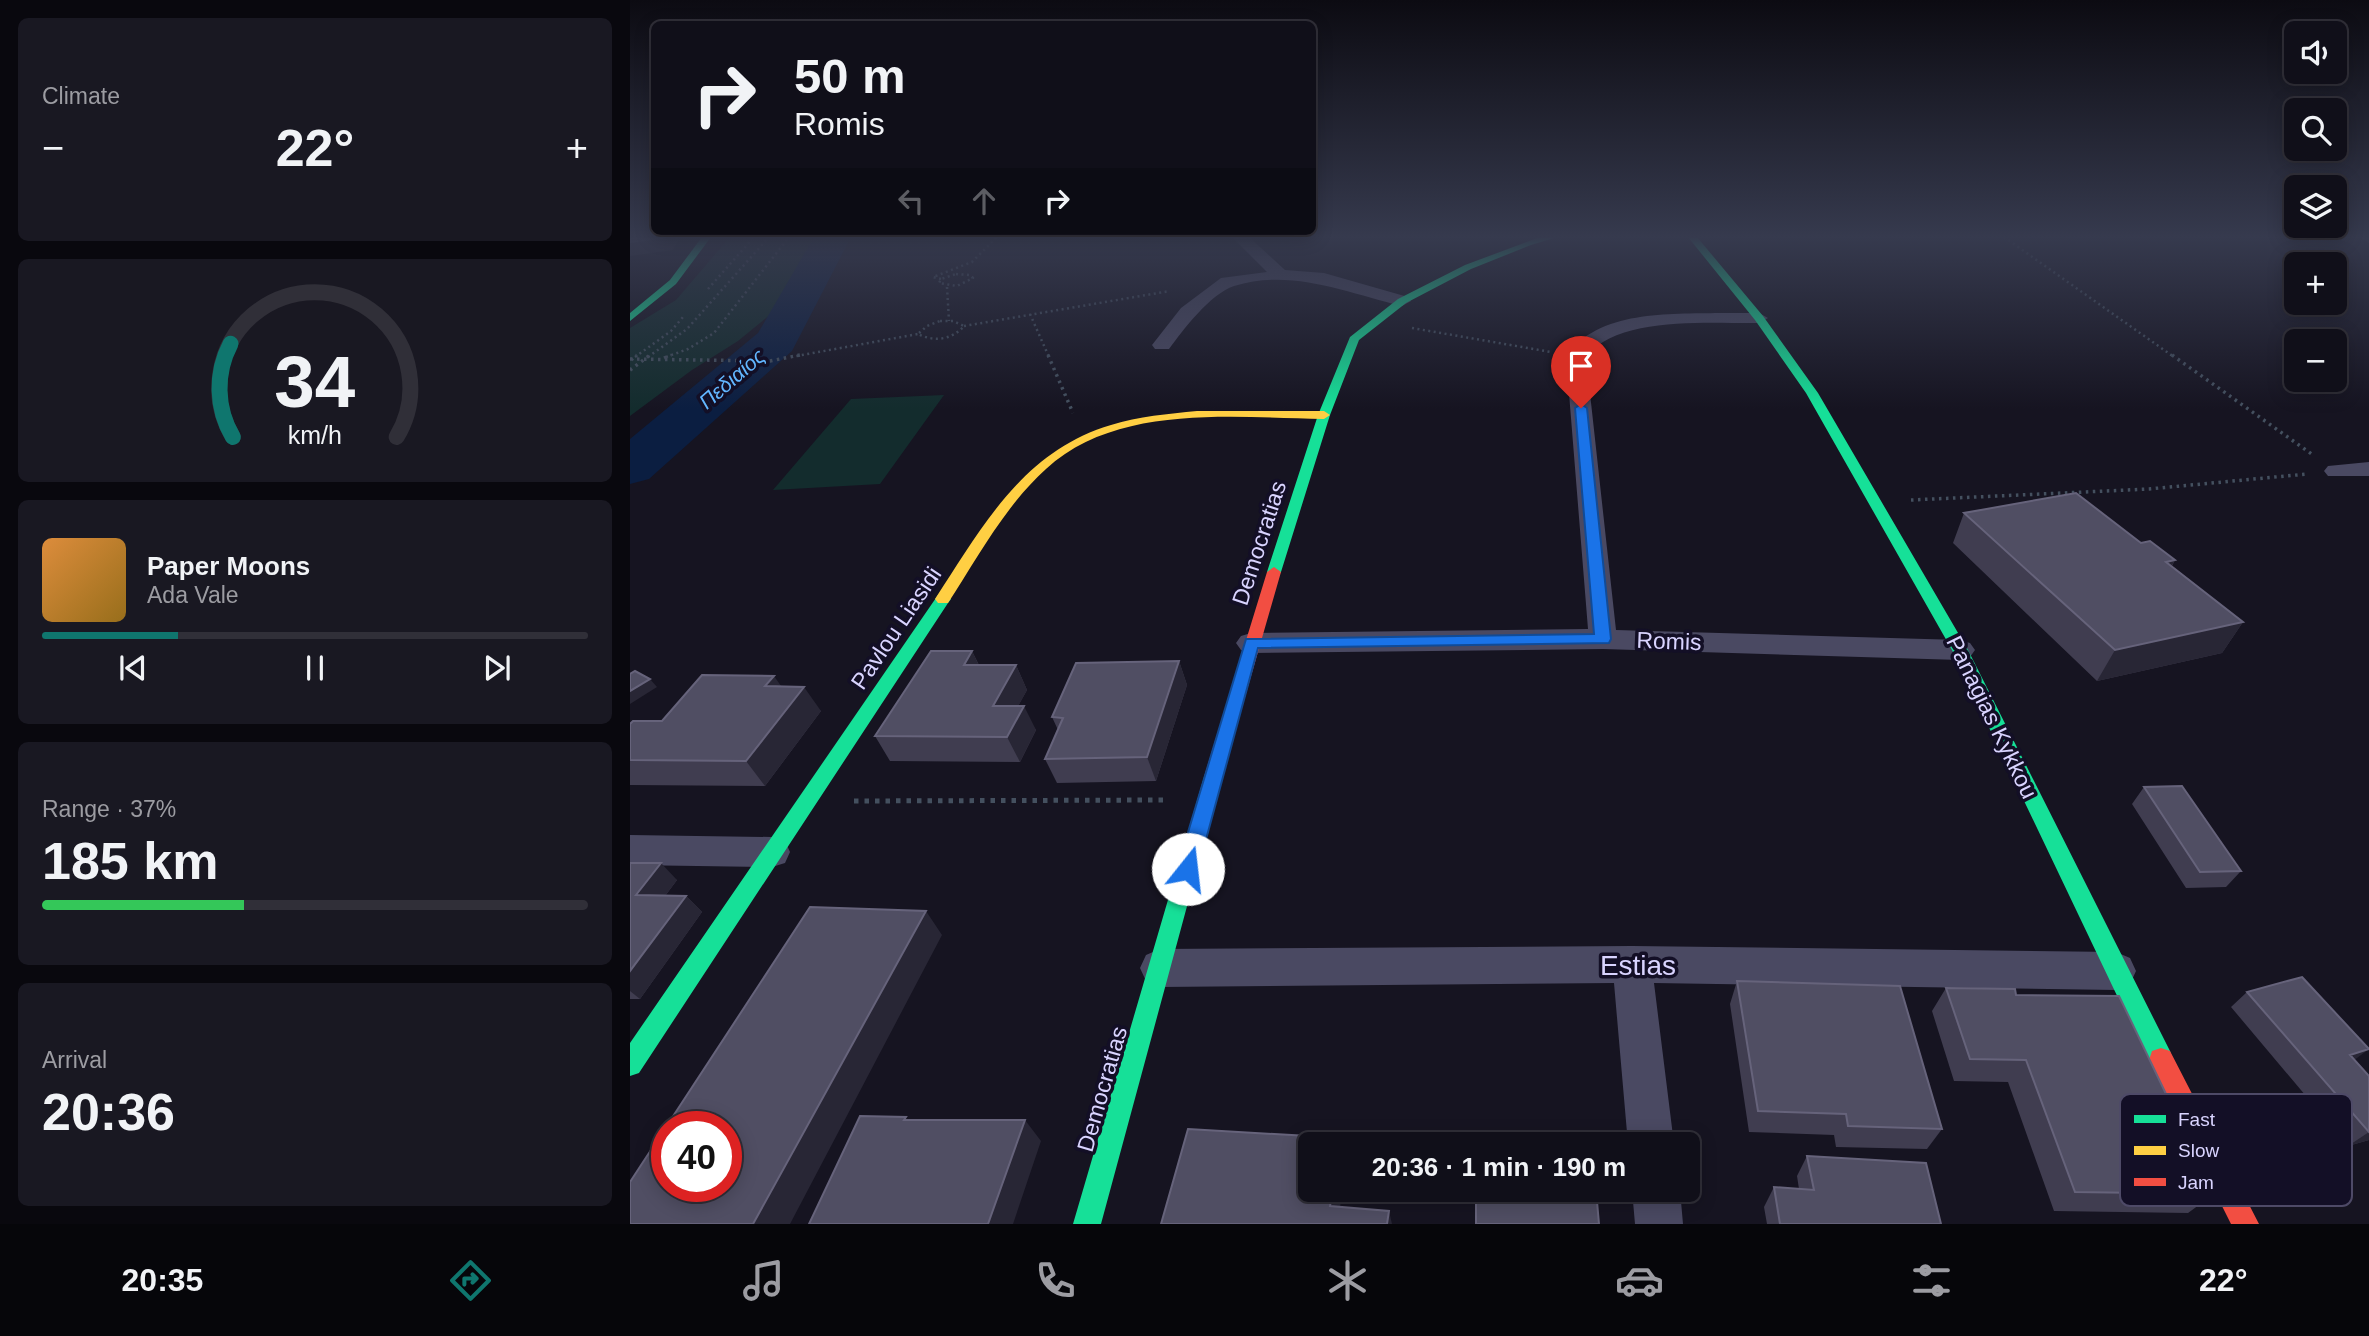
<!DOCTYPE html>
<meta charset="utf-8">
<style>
:root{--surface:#100f19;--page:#191822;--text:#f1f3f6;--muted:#9c9ca2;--line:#302f38;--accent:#0f766e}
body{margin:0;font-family:Arial,sans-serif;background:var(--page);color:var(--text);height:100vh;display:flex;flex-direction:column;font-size:26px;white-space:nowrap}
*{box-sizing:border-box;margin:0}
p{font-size:23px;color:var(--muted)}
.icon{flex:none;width:38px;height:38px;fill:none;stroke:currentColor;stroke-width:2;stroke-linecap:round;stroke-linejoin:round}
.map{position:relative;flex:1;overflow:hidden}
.sheet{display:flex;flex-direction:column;gap:18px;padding:18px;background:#09080e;width:630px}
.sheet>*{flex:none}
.top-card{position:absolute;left:21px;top:21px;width:665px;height:214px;border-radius:10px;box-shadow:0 4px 18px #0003,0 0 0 2px var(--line);background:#100f19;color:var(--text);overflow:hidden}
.fabs{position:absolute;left:1654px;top:21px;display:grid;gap:14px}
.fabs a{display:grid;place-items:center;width:63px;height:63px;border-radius:10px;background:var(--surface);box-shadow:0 4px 18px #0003,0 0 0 2px var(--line);font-size:35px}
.speed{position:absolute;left:21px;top:1111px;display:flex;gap:14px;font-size:35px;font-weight:700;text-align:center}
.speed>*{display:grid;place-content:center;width:91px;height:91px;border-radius:50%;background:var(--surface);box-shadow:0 4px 18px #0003,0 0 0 2px var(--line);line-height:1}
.speed .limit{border:10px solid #d22;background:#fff;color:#111}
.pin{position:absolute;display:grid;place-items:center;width:60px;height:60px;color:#fff;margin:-72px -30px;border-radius:50% 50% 50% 0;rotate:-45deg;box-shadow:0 0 7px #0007}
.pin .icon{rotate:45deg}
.me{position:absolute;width:77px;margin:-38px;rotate:16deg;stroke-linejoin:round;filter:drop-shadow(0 0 5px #0008)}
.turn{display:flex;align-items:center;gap:24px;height:147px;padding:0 28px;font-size:32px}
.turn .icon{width:91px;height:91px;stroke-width:2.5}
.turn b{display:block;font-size:49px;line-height:60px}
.lanes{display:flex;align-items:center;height:66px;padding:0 28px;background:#0003;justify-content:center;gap:35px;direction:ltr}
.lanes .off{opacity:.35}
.big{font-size:52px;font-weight:700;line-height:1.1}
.sheet .widget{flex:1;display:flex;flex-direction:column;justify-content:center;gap:10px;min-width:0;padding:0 24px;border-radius:10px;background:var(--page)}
.sheet .dial{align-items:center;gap:0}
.dial svg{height:182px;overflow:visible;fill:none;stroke:var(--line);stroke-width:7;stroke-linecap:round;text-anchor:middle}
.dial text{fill:var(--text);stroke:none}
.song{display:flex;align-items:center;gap:21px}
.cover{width:84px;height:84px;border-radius:10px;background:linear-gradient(135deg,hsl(30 70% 55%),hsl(40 70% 35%))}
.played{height:7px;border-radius:4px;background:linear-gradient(90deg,var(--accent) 25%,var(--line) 25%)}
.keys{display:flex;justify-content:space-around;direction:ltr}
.heat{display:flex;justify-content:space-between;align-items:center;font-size:38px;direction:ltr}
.charge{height:10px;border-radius:5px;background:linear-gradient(90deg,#34c759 37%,var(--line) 0)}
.trip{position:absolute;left:668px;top:1132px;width:402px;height:70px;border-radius:10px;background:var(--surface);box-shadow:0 4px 18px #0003,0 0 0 2px var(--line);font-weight:700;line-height:70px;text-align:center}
.tab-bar{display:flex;height:112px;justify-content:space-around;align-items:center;background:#06060a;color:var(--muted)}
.tab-bar .icon{width:49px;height:49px}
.tab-bar .selected{color:var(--accent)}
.tab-bar b{font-size:32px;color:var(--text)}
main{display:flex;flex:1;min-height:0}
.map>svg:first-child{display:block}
.green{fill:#132c2d}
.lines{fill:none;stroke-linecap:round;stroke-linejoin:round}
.river{fill:#0b1e41;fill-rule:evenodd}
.path-far2{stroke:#44505f;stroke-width:2.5;stroke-dasharray:2 3.5;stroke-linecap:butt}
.path-far1{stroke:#44505f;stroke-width:3.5;stroke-dasharray:2.5 4.5;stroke-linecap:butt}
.path{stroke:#44505f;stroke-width:5;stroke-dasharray:4.5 6;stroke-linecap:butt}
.street{fill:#4a4962;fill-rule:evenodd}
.fast{fill:#16e098;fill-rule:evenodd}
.slow{fill:#ffcf43;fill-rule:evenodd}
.jam{fill:#f24e42;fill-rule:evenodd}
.wall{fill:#403d50}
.shaded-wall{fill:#282635}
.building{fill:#504e63;stroke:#66637b;stroke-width:2;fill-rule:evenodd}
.route{fill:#1a73e8;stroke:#114b97;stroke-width:2}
.labels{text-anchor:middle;stroke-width:7;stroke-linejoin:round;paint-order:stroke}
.far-water-label{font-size:21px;font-style:italic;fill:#62b6ff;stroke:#130f26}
.street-label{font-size:23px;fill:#d9d4ff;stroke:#130f26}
.near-street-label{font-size:28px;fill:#d9d4ff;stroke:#130f26}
.key{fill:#130f26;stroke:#4e4a67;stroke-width:2}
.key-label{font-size:19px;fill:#d9d4ff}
</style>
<main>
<section class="sheet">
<div class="widget"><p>Climate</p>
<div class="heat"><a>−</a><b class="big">22°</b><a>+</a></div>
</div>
<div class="widget dial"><svg viewBox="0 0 100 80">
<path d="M14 69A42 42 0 1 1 86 69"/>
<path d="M14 69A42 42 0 0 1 13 28" stroke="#0f766e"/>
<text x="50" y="56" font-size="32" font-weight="700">34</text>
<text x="50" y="72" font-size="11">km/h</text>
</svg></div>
<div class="widget">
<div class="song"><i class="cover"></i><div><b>Paper Moons</b><p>Ada Vale</p></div></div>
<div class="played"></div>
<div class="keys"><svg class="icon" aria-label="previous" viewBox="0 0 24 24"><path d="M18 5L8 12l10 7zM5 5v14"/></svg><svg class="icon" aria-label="pause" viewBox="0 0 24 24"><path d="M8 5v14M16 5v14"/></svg><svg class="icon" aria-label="next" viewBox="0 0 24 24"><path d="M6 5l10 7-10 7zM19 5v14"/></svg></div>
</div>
<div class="widget"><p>Range · 37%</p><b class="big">185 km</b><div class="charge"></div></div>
<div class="widget"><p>Arrival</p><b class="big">20:36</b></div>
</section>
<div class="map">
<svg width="1739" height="1224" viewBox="0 0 1739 1224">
<rect width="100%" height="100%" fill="#161421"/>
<path class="green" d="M100,237H195L162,280L141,314L108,341L62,370L0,416V328L46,300Z
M314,395L250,484L143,490L221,399Z"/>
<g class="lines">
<path class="river" d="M184,237H221L162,351L19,479L0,484V439L128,333Z"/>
<path class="path-far2" d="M1374,237L1544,357
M326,274L340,275L343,278L327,286L309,283L311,279Z
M311,279L303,277L342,262L367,237
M317,287L319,321
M78,289L124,237
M400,314L419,357
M310,321H323L334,326C322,340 304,342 288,334L297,326Z
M334,326L540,291
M782,328L921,352
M5,357L41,331L53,317
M18,357L57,329L139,237
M36,357L58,349L84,333L159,237
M161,357L288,334"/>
<path class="path-far1" d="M418,355L443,413
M1542,355L1683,455
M34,358L41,355
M0,359L140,361L170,355
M1,360L7,355
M0,370L20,355
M1281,500L1519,489L1677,474"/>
<path class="path" d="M224,801L534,800"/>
<path class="street" d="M602,237H619L655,270L694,273L778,297L781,301L772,306C717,293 662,268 604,286C580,294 553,330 539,349H525L522,345L551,308L591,278L637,272Z
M1730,237H1739V243Z
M1090,313H1129L1138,318L1129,323C1080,324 989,315 956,357L986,630L1330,640L1340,643L1345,650L1340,657L1330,660L973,649L621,653L611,650L606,643L611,636L621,633L958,629L936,356C969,310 1039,314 1090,313Z
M1739,462V476H1698L1694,471L1698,466Z
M0,835L142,837L155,841L160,852L155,863L142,867L0,865Z
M1002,946L1486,952L1500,958L1506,971L1500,984L1486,990L1024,983L1044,1144H998L984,983L530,987L516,981L510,968L516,955L530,949Z
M1002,1190H1050L1053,1224H1005Z"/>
<path class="fast" d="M72,237H81L46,284L0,321V313L40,280Z
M910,237H927L901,245L841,269L776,303L729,340L700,415L651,572L649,575H639L637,572L688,415L720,337L768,299L835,265Z
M1058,237H1067L1133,316L1188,393L1338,650L1540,1051L1543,1060L1540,1069L1531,1072L1522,1069L1322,650L1176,393L1125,320Z
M313,594L318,595L321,599L318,603L9,1073L0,1076V1043L308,595Z
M583,770L590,772L592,777L471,1224H443L574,777L576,772Z"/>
<path class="slow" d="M567,411H694L700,415L694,419C605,418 488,403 416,469C375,506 348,557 318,603H308L305,599C352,527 393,451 481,425C509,416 538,414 567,411Z"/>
<path class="jam" d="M644,567L651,572L592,777L590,782L583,784L576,782L574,777L637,572Z
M1531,1048L1540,1051L1629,1224H1601L1519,1060L1522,1051Z"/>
</g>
<path class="wall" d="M1334,513L1511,543L1545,560L1542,566L1613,622L1592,653L1467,681L1323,543Z
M342,651L349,665H386L397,690L388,706L406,730L390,762L260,761L245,736Z
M549,661L557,685L526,781L427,783L415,759L428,730L422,717Z
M151,686L191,711L135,786L0,785V724L32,721Z
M1514,787L1611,871L1596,887L1556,888L1502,804Z
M0,863L47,880L35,896H56L72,912L10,999H0Z
M1107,981L1312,1129L1297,1149L1206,1147L1204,1135L1119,1132L1100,1004Z
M1316,988L1386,995L1584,1194L1558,1213L1424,1211L1378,1082L1324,1081L1302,1011Z
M1617,992L1725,1060L1739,1076V1140L1718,1146L1601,1007Z
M1177,1156L1311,1224H1137L1134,1207L1144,1187L1169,1189L1167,1176Z"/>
<path class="shaded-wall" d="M36,237H50L43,250L0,256V242Z
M1545,560L1527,591L1536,562Z
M1613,622L1592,653L1467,681L1485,650Z
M342,651L354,676L334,665Z
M549,661L557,685L526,781L517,757Z
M386,665L397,690L375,730L363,706Z
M144,676L161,700L135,686Z
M20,679L27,687L0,704V691Z
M174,687L191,711L135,786L116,761Z
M394,706L406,730L390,762L377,737Z
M31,863L47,880L23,912L6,895Z
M56,896L72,912L10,999L0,991V971Z
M296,911L312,935L160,1224H123Z
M1739,1049L1719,1064L1720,1055Z
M395,1120L411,1141L383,1224H358Z
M1739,1132V1140L1718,1146Z
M703,1190H713L707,1224L700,1206Z
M759,1211L762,1224H757Z"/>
<path class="building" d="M0,237H36L0,242Z
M1446,493L1511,543L1520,541L1545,560L1536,562L1613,622L1485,650L1334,513Z
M301,651H342L334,665H386L363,706H394L377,737L245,736Z
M549,661L517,757L415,759L433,718L422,717L446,663Z
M5,671L20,679L0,691V674Z
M72,675L144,676L135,686L174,687L116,761L0,760V724L3,721H32Z
M1552,786L1611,871L1570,872L1514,787Z
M0,863H31L6,895L56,896L0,971Z
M180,907L296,911L123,1224H0V1182ZM37,1127H96V1186H37Z
M1672,977L1739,1049L1720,1055L1739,1076V1132L1617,992Z
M1107,981L1270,986L1312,1129L1218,1126L1216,1114L1128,1111Z
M1316,988L1385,989L1386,995L1489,996L1584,1194L1445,1192L1396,1060L1340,1059Z
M230,1116L276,1117L274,1120H395L358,1224H179Z
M558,1129L713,1138L712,1144H681V1190H703L700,1206L759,1211L757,1224H531Z
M961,1134L962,1144H883V1137Z
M1177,1156L1296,1163L1311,1224H1150L1144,1187L1184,1190Z
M846,1190H966L969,1224H846Z"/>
<linearGradient id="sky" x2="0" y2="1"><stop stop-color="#0c0b12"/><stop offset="0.58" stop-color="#363a4e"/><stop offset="1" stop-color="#363a4e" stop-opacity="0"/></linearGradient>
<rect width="1739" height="409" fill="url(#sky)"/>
<path class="route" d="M951,404L957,408L981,639L979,643L628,648L568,869L565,875L558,878L550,875L547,869L616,639L964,634L945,408Z"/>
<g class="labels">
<g class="far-water-label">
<text transform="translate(102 379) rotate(-41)" y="7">Πεδιαίος</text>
</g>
<g class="street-label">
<text transform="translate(629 543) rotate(-72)" y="8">Democratias</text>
<text transform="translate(266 628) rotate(-56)" y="8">Pavlou Liasidi</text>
<text transform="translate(1039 641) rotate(2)" y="8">Romis</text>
<text transform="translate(1362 717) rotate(64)" y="8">Panagias Kykkou</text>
<text transform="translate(472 1089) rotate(-74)" y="8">Democratias</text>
</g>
<g class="near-street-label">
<text x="1008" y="975">Estias</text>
</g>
</g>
<rect x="1490" y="1094" width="232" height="112" rx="10" class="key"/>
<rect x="1504" y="1115" width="32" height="8" fill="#16e098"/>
<rect x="1504" y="1146" width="32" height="9" fill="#ffcf43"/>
<rect x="1504" y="1178" width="32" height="8" fill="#f24e42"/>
<g class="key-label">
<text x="1548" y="1126">Fast</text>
<text x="1548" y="1157">Slow</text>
<text x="1548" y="1189">Jam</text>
</g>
</svg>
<div class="fabs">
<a><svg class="icon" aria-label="sound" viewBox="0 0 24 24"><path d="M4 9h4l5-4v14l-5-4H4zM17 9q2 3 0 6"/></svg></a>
<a><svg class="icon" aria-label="search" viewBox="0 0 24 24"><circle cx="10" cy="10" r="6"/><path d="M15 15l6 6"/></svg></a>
<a><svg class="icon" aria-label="layers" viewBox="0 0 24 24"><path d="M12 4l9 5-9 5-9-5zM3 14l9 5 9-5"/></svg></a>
<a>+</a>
<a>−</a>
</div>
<div class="speed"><div class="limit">40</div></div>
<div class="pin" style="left:951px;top:408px;background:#d93025"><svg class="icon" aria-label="arrive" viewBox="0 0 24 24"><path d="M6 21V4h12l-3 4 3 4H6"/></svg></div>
<svg class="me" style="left:558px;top:869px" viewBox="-20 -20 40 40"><circle r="19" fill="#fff"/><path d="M0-13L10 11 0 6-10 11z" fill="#1a73e8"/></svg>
<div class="trip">20:36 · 1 min · 190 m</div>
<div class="top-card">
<div class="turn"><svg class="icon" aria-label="right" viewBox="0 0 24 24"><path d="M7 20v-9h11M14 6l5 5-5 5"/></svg><div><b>50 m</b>Romis</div></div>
<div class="lanes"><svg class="icon off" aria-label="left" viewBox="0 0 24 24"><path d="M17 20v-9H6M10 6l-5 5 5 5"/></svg><svg class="icon off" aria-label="ahead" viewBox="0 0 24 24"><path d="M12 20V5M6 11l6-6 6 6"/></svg><svg class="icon" aria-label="right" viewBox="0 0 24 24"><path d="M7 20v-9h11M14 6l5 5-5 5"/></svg></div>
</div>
</div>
</main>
<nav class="tab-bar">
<b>20:35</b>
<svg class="icon selected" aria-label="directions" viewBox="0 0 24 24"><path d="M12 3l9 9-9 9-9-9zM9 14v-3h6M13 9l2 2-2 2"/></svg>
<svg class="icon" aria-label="music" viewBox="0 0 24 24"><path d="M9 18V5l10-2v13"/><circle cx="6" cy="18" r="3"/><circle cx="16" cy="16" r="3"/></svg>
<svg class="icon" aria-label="phone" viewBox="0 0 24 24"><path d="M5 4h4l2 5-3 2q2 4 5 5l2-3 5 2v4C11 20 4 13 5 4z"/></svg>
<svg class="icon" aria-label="climate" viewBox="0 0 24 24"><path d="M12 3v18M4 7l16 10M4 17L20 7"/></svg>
<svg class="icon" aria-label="car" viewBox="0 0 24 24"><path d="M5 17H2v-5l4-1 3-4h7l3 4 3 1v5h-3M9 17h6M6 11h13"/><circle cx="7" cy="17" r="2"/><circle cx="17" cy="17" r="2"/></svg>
<svg class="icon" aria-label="filters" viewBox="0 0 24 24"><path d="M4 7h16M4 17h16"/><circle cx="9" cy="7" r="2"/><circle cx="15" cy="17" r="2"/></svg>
<b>22°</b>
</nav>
